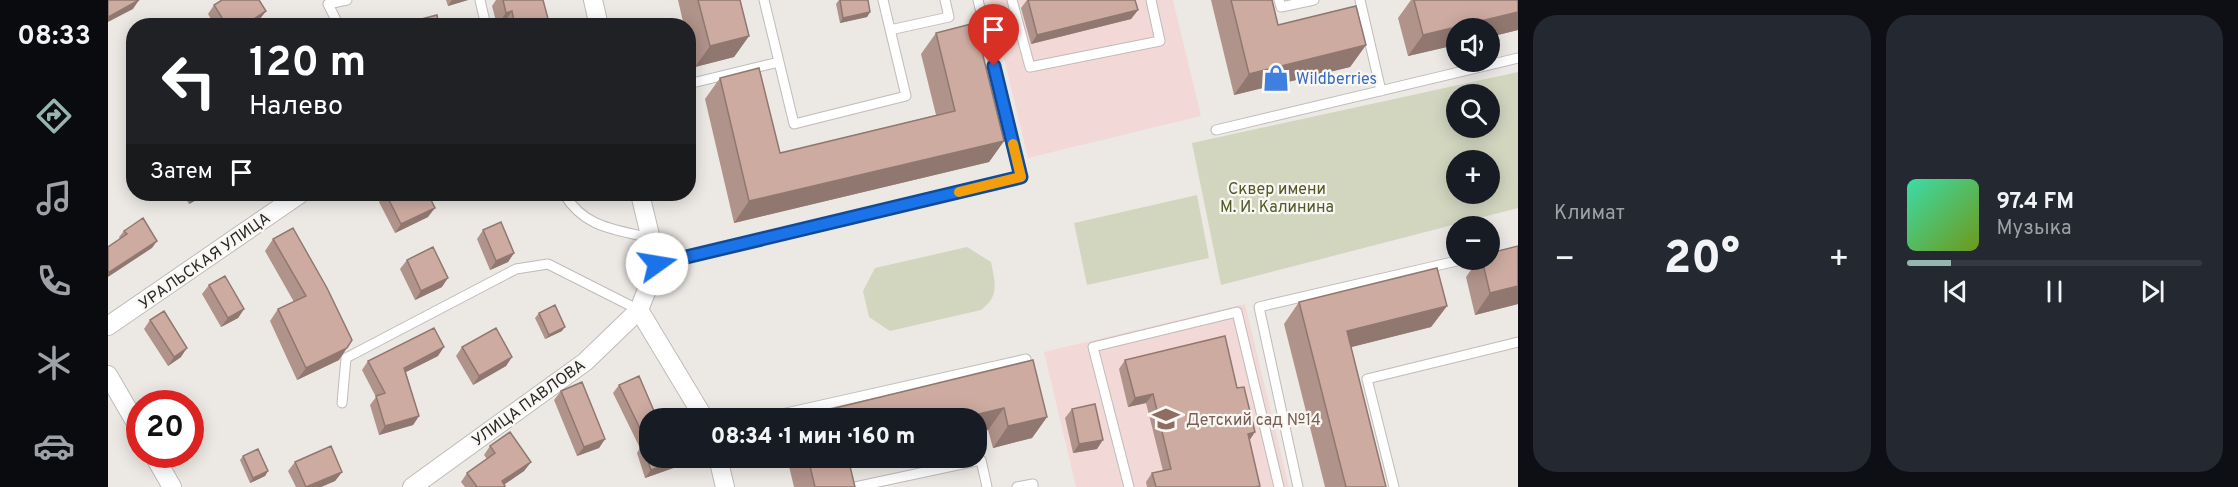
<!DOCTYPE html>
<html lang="ru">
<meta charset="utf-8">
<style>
:root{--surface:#171b24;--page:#242831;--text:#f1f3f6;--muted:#9ea1a6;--line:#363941;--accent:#96b5af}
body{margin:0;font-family:Overpass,sans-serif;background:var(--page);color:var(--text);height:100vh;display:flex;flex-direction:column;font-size:22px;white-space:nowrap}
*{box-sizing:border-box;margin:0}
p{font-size:20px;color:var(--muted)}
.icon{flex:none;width:33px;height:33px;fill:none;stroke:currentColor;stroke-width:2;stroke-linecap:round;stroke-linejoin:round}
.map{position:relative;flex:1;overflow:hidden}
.drawer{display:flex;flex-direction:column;gap:15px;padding:15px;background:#0d0f14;width:720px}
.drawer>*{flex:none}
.banner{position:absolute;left:18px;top:18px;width:570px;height:183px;border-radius:24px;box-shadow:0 3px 15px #0003;background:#202124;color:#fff;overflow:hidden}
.tools{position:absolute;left:1338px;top:18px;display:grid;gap:12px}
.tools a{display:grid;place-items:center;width:54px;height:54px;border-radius:50%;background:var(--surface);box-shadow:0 3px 15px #0003;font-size:30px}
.speed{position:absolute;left:18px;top:390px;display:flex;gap:12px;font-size:30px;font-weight:700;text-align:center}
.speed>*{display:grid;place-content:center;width:78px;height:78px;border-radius:50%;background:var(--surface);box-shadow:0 3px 15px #0003;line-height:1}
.speed .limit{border:9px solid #d22;background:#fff;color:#111}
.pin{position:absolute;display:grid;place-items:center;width:51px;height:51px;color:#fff;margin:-62px -26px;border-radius:50% 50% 50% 0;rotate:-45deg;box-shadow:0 0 6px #0007}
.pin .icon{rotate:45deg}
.me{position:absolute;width:66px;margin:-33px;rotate:77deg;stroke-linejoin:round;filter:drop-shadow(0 0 4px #0008)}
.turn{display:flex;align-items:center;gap:21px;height:126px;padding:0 24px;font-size:27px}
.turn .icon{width:78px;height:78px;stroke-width:2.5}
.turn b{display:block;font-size:42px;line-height:51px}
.then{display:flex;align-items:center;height:57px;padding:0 24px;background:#0003;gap:12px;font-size:22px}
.big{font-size:45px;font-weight:800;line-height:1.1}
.drawer .card{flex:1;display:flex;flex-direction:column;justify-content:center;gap:9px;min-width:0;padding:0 21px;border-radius:24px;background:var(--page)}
.song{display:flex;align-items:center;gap:18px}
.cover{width:72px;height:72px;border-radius:9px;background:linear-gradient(135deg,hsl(160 70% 55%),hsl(80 70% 35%))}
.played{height:6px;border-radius:3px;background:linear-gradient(90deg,var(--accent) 15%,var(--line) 15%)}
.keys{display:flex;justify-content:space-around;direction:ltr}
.heat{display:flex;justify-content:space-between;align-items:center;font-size:33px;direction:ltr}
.drawer .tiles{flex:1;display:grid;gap:15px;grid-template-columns:repeat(2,1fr)}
.trip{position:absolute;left:531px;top:408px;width:348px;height:60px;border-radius:24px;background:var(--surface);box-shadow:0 3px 15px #0003;font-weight:800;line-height:60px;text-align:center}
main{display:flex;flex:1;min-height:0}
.tabs{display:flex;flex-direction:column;width:108px;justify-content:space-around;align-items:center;background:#090b0e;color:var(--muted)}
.tabs .icon{width:42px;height:42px}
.tabs .selected{color:var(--accent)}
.tabs b{font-size:27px;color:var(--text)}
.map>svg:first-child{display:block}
.education{fill:#f3d8d8}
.green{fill:#d2d6bf;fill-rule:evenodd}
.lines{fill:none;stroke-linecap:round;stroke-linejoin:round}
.lane-casing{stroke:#bebcb9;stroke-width:11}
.street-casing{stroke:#bebcb9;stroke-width:20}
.lane{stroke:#fff;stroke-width:9}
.street{stroke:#fff;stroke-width:18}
.wall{fill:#b0938a}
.shaded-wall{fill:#907870}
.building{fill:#cdaba0;stroke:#907870;stroke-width:1.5}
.route-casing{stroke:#114b97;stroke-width:15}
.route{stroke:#1a73e8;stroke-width:10}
.slow{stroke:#f59e0b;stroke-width:10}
.labels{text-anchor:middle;stroke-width:4.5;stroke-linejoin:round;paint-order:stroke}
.shop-label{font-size:16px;fill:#366cbe;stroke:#f9f7f3;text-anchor:start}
.park-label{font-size:16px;fill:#525826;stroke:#f9f7f3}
.street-label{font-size:16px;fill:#282726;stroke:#f9f7f3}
.education-label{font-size:16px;fill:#785e54;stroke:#f9f7f3;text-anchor:start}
</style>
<main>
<nav class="tabs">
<b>08:33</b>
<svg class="icon selected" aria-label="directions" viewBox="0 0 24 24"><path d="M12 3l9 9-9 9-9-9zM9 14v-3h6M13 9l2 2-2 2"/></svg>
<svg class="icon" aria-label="music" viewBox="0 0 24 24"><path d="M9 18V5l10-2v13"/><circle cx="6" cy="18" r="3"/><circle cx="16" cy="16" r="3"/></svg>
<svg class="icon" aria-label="phone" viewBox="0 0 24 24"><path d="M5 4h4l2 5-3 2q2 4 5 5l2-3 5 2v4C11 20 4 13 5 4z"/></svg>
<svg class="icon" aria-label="climate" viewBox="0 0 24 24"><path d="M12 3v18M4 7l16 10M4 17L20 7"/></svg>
<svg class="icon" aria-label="car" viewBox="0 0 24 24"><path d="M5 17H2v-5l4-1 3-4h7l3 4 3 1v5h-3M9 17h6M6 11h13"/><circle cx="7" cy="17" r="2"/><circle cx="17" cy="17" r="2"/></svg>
</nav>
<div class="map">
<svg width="1410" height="487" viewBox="0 0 1410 487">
<rect width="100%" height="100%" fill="#ece9e5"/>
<path class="education" d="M882,0H1065L1093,116L920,158Z
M1137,304L1181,487H968L936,352Z"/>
<path class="green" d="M1410,72V208L1113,285L1084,143ZM1348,94H1382V128H1348ZM1348,160H1382V194H1348Z
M1089,195L1101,258L979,285L966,223Z
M859,247L883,262C887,282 892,296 873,310L782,331L761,317L755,291L767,268Z"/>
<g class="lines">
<defs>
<path id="lane" d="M372,0L378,26
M656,0L686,124L798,96L775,0
M904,0L922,67L1052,41L1043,0
M1171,0L1173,7L1206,0
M1252,0L1273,91
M231,26L220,4L239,0
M782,30L841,17L837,0
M580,84L671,62
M1108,130L1410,58
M456,194C477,228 506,229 542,238
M549,264L913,177L870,0
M234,403L238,358L408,269L440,264L531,310
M656,418L918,359
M747,487L873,460L879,487
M909,487L925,484V487
M1021,487L985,347L1129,312L1171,487
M1190,487L1151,307L1353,260
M1286,487L1259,379L1410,342"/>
<path id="street" d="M485,0L491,26
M532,194L549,264L531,310L596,418
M0,326L192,194
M0,375L32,430
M45,454L64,487
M610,458L617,487
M304,487L477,362L531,310"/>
</defs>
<use href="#lane" class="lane-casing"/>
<use href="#street" class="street-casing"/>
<use href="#lane" class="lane"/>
<use href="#street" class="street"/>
</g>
<path class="wall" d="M338,0H360L340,6Z
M388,0H435L442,26H395V24L389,25L384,6Z
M570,0H632L641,36L626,57L587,67L580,42V26H576Z
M731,0L762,12L759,17L732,23L728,4Z
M919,0H1027L1030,10L1023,19L923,44L913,8Z
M1103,0H1164L1170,25L1258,45L1242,67L1126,95Z
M1303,0H1410V30L1300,56L1290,18Z
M106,5L158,11L151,20L143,26H107L100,14Z
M828,33L896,141L881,162L626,223L597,99L612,78L672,153L828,115L813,54Z
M75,194H99L81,204Z
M277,194H320V217L287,233L271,202Z
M185,228L231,360L189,380L162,321L170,309L186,302L157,251L165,239Z
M375,230L406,253L400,262L382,270L369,239Z
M16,231L44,248L12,239L11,237Z
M299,260L334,287L307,300L292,269Z
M1370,260H1382L1410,304L1367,315L1358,277Z
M101,285L136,309L130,318L113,327L94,294Z
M1191,302L1339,306L1323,327L1243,347L1278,487H1217L1176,324Z
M431,313L454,331L437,339L427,318Z
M42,320L73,357L60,366L36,329Z
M354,347L404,357L398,366L365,385L348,356Z
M330,356L298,372L311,416L305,425L271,435L262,405L268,397L254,370L260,361Z
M925,360L939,417L924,438L885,448L880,430L868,418H688L690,417Z
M1017,360L1141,440L1148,487H1039L1038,482L1044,473L1055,471L1038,403L1020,407L1011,369Z
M511,385L542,418L571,466L537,478L529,453L532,448L505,393Z
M453,391L497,439L491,448L469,456L446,400Z
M964,409L989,449L965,453L957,418Z
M382,446L423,462L416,471L396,485L397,487H357L353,482L359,473L379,459L376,455Z
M135,456L160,471L157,476L142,483L132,460Z
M679,458H767L741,464L747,487H686Z
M187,462L234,472L227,481L213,487H188L180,471Z"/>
<path class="shaded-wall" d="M31,0L25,9L0,22V17Z
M344,0H360L340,6Z
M1030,10L1023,19L923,44L929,35Z
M158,11L151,20L143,26H135Z
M404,11L395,24L389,25L398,13Z
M762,12L759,17L732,23L735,18Z
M1410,12V30L1382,37V28H1348V45L1300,56L1315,35Z
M641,36L626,57L587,67L602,46Z
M1258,45L1242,67L1126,95L1141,74Z
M896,141L881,162L626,223L641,201Z
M90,194H99L81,204L87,195Z
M327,208L320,217L287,233L293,224Z
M49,241L44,248L0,277V273Z
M406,253L400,262L382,270L388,261Z
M340,278L334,287L307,300L313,291Z
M1410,286V304L1367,315L1382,293Z
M1339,306L1323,327L1224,352L1239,331Z
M136,309L130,318L113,327L120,318Z
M457,327L454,331L437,339L441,335Z
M336,347L330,356L290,376L296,368Z
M79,348L73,357L60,366L66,357Z
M239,348L231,360L189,380L198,368Z
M404,357L398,366L365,385L371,376Z
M1045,394L1038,403L1020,407L1027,398Z
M896,408L880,430L868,433V418H854Z
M311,416L305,425L271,435L277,426Z
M939,417L924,438L885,448L900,426Z
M1147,432L1141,441L1140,434Z
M497,439L491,448L469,456L476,447Z
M995,440L989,449L965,453L971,444Z
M576,458L571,466L537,478L543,470Z
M730,458H767L722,468Z
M423,462L416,471L392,487L394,481Z
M160,471L157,476L142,483L145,478Z
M234,472L227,481L213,487H199Z"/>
<path class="building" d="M0,0H31L0,17Z
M114,0H151L158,11L135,26H119L106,5Z
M395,0H435L442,26H407L404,11L398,13Z
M590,0H632L641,36L602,46Z
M732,0H760L762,12L735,18Z
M920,0H1027L1030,10L929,35Z
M1123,0H1164L1170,25L1248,6L1258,45L1141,74Z
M1306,0H1410V12L1315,35Z
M329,15L331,26H286Z
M221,21L223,26H213Z
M867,23L896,141L641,201L612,78L651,68L672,153L847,111L828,33Z
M278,194H320L327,208L293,224Z
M35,218L49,241L0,273V247L19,234L16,231Z
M393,222L406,253L388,261L375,230Z
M185,228L219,288L244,340L239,348L198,368L170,309L198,296L165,239Z
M1410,246V286L1382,293L1374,260H1382V253Z
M325,247L340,278L313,291L299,260Z
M1329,268L1339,306L1239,331L1278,487H1238L1191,302Z
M117,276L136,309L120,318L101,285Z
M447,305L457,327L441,335L431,313Z
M56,311L79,348L66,357L42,320Z
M326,328L336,347L296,368L311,416L277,426L268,396L277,393L260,361Z
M388,328L404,357L371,376L354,347Z
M1117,336L1129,388L1136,387L1147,432L1140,434L1152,486L1148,487H1048L1044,473L1063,469L1045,394L1027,398L1017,360Z
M925,360L939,417L900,426L896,408L854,418H690V417Z
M531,376L549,418H542V458H576L543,470L534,445L539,443L511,385Z
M474,382L497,439L476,447L453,391Z
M987,404L995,440L971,444L964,409Z
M402,432L423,462L394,481L397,486L396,487H369L359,473L387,453L382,446Z
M223,446L234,472L198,487L187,462Z
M150,449L160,471L145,478L135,456Z
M700,458H740L747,487H707Z"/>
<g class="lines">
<defs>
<path id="route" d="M549,264L913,177L886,66"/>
</defs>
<use href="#route" class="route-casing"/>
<use href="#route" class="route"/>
<path class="slow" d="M851,192L913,177L905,144"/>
</g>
<defs>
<symbol id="shop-bare" viewBox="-9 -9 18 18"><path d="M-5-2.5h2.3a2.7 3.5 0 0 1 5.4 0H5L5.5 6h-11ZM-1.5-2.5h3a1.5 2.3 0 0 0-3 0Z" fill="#3f7fe0" stroke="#f9f7f3" stroke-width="2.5" paint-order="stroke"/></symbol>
<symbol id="school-bare" viewBox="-9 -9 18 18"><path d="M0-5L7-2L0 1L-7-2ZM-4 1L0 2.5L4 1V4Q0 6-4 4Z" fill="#8d6e63" stroke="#f9f7f3" stroke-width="2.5" paint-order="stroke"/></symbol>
</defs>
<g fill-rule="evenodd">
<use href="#shop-bare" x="1149" y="59" width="38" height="38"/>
<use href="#school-bare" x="1039" y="400" width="38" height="38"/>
</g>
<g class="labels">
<g class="shop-label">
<text x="1188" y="84">Wildberries</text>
</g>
<g class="park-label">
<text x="1169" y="194">Сквер имени<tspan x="1169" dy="18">М. И. Калинина</tspan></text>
</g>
<g class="street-label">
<text transform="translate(96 260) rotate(-35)" y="6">УРАЛЬСКАЯ УЛИЦА</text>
<text transform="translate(420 402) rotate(-36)" y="6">УЛИЦА ПАВЛОВА</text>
</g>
<g class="education-label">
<text x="1078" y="425">Детский сад №14</text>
</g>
</g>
</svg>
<div class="tools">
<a><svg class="icon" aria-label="sound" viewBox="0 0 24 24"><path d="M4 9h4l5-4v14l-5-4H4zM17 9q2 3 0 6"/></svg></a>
<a><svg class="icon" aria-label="search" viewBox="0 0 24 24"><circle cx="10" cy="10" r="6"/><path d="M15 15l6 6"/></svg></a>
<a>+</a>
<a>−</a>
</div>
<div class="speed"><div class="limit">20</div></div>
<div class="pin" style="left:886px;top:66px;background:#d93025"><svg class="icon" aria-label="arrive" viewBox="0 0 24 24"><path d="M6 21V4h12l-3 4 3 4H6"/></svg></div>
<svg class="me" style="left:549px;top:264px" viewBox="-20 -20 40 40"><circle r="19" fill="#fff"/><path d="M0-13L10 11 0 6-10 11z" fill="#1a73e8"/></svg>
<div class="trip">08:34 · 1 мин · 160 m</div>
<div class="banner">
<div class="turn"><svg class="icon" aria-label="left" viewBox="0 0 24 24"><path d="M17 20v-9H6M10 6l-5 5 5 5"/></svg><div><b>120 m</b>Налево</div></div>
<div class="then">Затем<svg class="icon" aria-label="arrive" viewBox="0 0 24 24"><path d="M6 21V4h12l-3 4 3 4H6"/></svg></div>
</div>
</div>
<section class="drawer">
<div class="tiles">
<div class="card"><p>Климат</p>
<div class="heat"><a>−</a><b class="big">20°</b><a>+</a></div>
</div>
<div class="card">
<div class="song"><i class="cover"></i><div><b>97.4 FM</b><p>Музыка</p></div></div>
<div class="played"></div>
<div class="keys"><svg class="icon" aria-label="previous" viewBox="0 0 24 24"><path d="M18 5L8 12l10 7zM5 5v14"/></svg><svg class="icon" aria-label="pause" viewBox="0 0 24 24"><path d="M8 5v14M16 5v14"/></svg><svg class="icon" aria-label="next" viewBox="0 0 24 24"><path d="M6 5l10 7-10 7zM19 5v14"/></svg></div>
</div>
</div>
</section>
</main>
